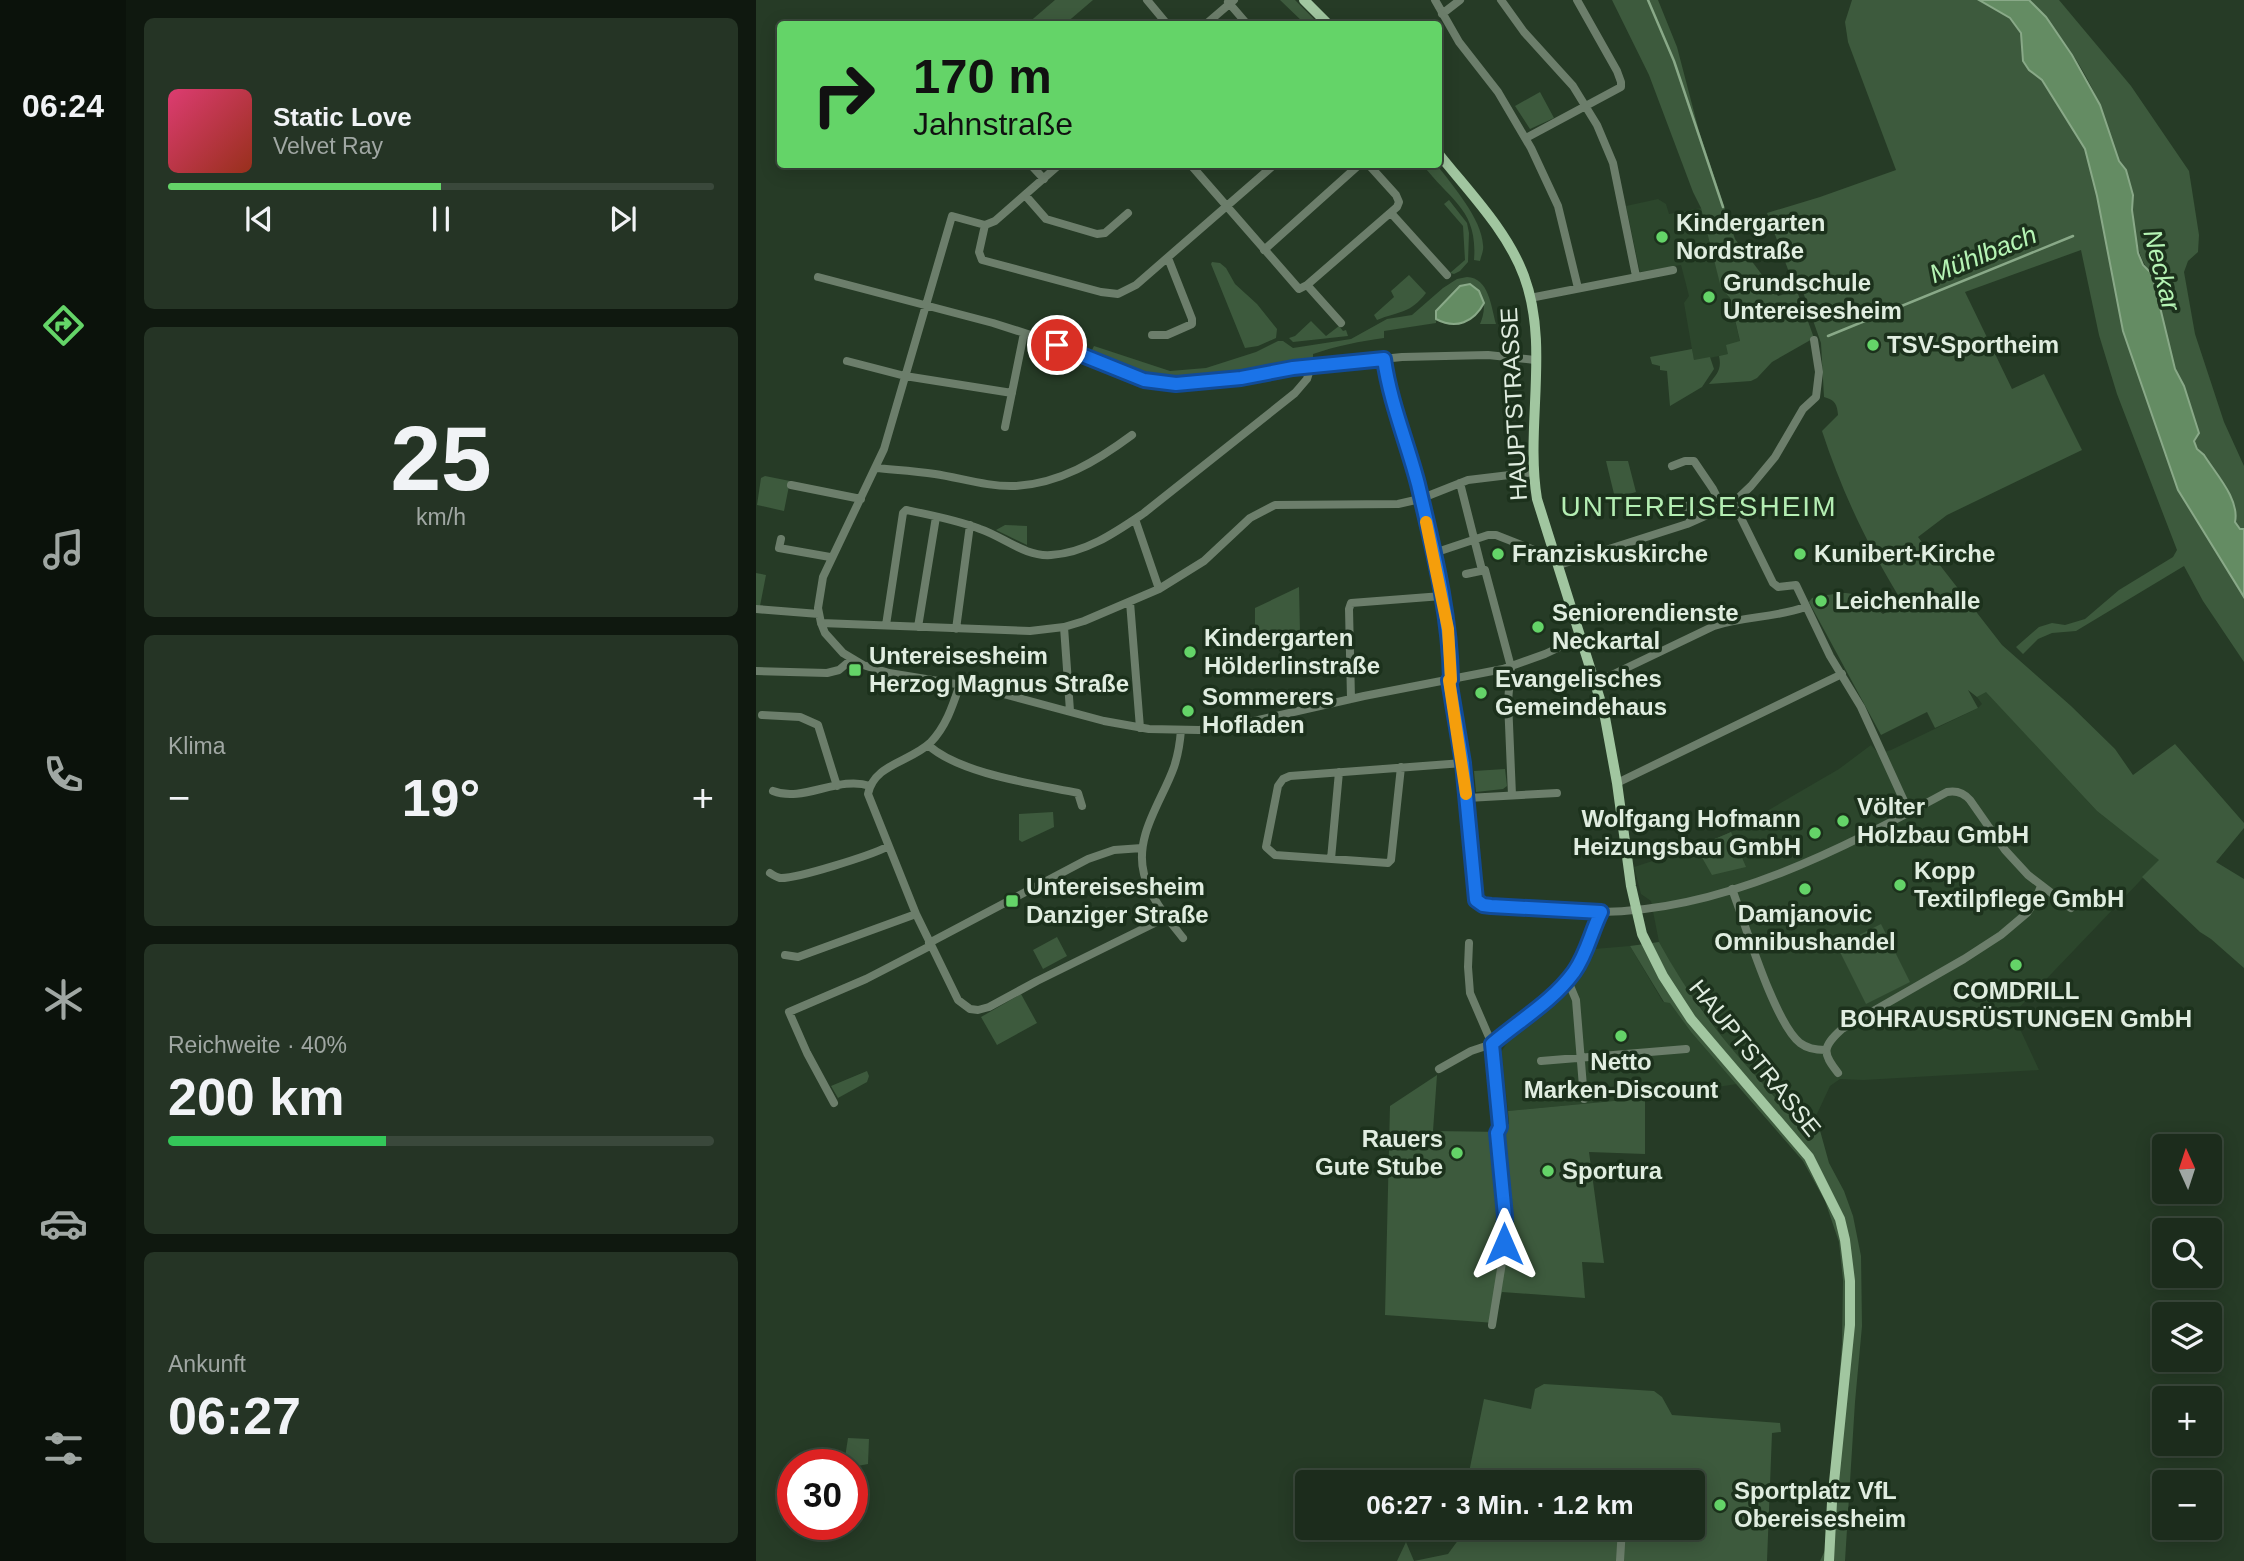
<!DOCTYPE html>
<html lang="de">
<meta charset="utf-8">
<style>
:root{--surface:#1c2c1c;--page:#253425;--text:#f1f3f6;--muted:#a0a7a3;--line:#3a483b;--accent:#64d468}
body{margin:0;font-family:Arial,sans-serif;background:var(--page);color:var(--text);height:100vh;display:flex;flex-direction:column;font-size:26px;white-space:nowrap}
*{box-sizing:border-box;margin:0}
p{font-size:23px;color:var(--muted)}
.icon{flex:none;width:38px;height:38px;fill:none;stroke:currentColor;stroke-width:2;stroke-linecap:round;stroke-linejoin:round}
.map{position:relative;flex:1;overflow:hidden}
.panel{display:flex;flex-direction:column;gap:18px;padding:18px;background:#0f180f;width:630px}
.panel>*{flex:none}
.top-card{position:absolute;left:21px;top:21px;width:665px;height:147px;border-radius:7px;box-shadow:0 4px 18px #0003,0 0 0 2px var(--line);background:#64d468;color:#111;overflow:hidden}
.needle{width:46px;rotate:357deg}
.fabs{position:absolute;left:1396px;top:1134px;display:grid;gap:14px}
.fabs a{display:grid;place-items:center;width:70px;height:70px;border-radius:7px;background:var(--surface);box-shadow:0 4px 18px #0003,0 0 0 2px var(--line);font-size:35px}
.speed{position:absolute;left:21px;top:1449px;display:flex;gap:14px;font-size:35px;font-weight:700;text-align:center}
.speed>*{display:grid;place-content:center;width:91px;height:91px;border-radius:50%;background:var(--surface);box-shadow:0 4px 18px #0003,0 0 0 2px var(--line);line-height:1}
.speed .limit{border:10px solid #d22;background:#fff;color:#111}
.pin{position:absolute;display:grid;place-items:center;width:60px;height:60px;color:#fff;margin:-30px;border:4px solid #fff;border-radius:50%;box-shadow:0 2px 7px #0007}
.me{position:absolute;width:77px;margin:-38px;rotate:0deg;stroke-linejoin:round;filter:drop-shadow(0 0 5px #0008)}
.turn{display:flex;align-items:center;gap:24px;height:147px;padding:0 21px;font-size:32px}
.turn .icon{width:91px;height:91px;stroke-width:2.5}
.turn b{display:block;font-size:49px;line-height:60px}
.big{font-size:52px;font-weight:800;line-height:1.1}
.panel .card{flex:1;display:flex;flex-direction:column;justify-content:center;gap:10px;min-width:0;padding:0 24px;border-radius:10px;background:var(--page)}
.panel .dial{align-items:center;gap:0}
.dial b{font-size:91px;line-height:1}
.song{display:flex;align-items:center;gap:21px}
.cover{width:84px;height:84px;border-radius:10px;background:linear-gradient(135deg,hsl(340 70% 55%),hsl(10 70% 35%))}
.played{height:7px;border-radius:4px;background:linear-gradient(90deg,var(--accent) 50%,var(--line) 50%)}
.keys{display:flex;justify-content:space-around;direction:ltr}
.heat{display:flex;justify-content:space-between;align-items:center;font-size:38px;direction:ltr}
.charge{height:10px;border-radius:5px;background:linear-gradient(90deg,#34c759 40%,var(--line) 0)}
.trip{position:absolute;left:539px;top:1470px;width:410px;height:70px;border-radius:7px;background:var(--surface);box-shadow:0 4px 18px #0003,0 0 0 2px var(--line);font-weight:800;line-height:70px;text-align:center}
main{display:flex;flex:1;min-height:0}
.menu{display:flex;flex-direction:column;width:126px;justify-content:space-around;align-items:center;background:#0b120b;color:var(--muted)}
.menu .icon{width:49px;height:49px}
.menu .active{color:var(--accent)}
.menu b{font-size:32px;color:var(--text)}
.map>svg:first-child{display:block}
.built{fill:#2c462c}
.green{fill:#3d5a3d}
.water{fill:#648c63;stroke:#89a988;stroke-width:2}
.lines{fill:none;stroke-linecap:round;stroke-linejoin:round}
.stream{stroke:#89a988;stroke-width:2.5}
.minor{stroke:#6c7e6b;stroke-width:8}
.major{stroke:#a1c6a0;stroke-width:10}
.route-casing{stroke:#114b97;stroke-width:18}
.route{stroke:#1a73e8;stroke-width:12}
.slow{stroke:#f59e0b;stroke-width:12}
.poi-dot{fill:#64d468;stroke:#1c311c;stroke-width:2.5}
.labels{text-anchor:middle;stroke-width:7;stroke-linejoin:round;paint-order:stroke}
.poi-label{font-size:24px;font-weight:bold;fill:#e0ede0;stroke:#1c311c;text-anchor:start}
.street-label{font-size:24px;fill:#e0ede0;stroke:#1c311c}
.water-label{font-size:26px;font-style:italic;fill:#b5f4b4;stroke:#1c311c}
.quarter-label{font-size:28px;letter-spacing:2px;fill:#b4eeb3;stroke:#1c311c}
</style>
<main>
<nav class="menu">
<b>06:24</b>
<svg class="icon active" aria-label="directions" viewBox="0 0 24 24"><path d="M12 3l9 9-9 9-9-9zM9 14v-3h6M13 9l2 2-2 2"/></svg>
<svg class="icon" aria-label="music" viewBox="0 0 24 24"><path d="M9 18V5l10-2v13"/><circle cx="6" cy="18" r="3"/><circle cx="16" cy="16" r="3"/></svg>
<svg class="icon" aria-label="phone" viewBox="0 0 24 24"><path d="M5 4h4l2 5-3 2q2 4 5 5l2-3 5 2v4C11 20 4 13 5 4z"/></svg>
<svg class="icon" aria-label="climate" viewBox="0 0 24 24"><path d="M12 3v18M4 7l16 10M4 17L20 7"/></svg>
<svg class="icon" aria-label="car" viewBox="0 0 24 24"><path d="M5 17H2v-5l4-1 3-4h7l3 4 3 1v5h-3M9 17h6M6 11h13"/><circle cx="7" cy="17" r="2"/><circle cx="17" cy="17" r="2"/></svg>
<svg class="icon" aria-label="filters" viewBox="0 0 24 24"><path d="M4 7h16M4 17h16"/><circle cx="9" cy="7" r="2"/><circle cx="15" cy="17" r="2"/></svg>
</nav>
<section class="panel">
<div class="card">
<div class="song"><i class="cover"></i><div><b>Static Love</b><p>Velvet Ray</p></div></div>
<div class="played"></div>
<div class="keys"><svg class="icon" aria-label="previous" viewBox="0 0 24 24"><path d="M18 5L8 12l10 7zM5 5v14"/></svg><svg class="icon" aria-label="pause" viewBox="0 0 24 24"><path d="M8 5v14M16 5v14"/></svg><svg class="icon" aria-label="next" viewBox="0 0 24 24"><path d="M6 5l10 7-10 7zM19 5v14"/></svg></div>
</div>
<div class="card dial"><b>25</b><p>km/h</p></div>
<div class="card"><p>Klima</p>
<div class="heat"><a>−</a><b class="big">19°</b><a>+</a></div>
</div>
<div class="card"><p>Reichweite · 40%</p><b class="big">200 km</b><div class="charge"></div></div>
<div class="card"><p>Ankunft</p><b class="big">06:27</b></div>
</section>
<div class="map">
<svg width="1488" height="1561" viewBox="0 0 1488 1561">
<rect width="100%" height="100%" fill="#263b26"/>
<path class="built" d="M902,199L910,204L913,214L945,208L965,287L974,298L984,342L973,354L938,361L928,303L933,296L925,265L884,272L870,206Z
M1230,691L1341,811L1404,860L1257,1014L1283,1070L1107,1080L1084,1079L1074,1086L1060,1116L1054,1113L1048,1117L1035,1114L981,1057L922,977L903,942L895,901L885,894L878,867L940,847L975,832L1083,769L1115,745L1123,754L1135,750L1222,708L1226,704L1221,697Z
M874,946L907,1002H914L935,1032L981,1084L889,1098L752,1111L745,1052L753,1040L794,1009L838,949Z"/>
<path class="green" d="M299,0H337L309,24H271Z
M524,0H539L563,24H549Z
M856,0H902L921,47L943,131L979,239L1022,296L1040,291L1011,213L1064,197L1140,170L1092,42L1089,22L1096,0H1223L1254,18L1265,33L1268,61L1273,70L1286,80L1329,149L1341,196L1367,331L1422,490L1488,597V662L1447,601L1428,566L1320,631L1296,633L1282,639L1267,654L1260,647L1283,627L1296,623L1309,625L1329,619L1363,590L1417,557L1421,550L1361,394L1343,335L1325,250L1209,292L1256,389L1288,374L1326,450L1191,515L1162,537L1246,645L1315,706L1359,749L1377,775L1419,744L1488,823V828L1460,862L1488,879V968L1455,939L1444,932L1386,877L1403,860L1341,811L1230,692L1221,697L1212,690L1222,708L1179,728L1171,712L1125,735L1053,602L1056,598C1097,590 1093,589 1127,614L1147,603C1113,549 1086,492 1066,431L1082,415C1081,404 1079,400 1068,397L1065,343L1047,292L1041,291L1058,338L1016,362L1001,378L995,381L953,384C961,374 966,369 963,356L972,354L970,345L984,341L974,298L965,288L945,208L937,192L893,75Z
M1273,0H1303L1375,86L1433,171L1443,235L1442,252L1432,261L1428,272L1439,334L1468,422L1488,466V529H1484L1479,522C1484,499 1459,473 1448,455L1441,449L1438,441L1443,432L1428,386L1419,369L1396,274C1372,250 1382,204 1370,172C1369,167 1364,164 1362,159C1354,143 1351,124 1345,108C1330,70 1301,28 1273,0Z
M784,92L798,118L774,129L759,106Z
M667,165H681C696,185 726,219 727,245C728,250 725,256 724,261L718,260C722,209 694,201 667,165Z
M693,200L711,223L713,233L712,262L704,271L698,274L694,273L709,260L707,226L688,204Z
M456,262L464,263L470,268L479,284L501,304L521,329L520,338L502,346L489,348L455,264Z
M653,275L670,293C654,314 643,311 621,320L618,315L638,297L635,291Z
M711,277C733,278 735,306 740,324H724C731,307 729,295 714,284L704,286L680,319V323L628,331V338C605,341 580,346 557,354V363L432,379L394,375L335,352L338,346L414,371L450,368L500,352L522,341H527L537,348L595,339L631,319L656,315L687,288L701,279Z
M555,321L570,336L583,326L587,331L590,330L592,336L537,342L533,338L539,336Z
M936,349L938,360L954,357L958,369L946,387L914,406L911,371L904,370V366L896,364L894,357Z
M850,461H872L880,492L859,498Z
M9,476L34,481L28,511L1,505L5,478Z
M249,525L271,526V545L240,530Z
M0,573L10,575L4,606L0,605Z
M543,587L544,633L521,636L499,631V608Z
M749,769L751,786L747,789L720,792L718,771Z
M297,812L298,827L266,842L263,840V814Z
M975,832L990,867L956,875L940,847Z
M1125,924L1154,982L1110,1004L1081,946Z
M301,937L311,956L287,969L277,950Z
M903,942C931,994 966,1040 1006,1083C1019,1097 1029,1112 1048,1117L1054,1113L1060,1116L1073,1163L1088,1191L1097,1216L1105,1256L1106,1326L1099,1402L1089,1561H1064L1070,1548L1086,1343L1087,1280L1083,1242L1069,1201L1047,1161L935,1032L914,1003L908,1002L874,946Z
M265,994L281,1023L241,1045L225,1017Z
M111,1071L113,1076L111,1082L82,1098L75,1086Z
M681,1075L677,1131L748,1132V1126L753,1124L752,1111L889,1098V1154L833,1152L848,1263L826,1262L829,1298L746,1292L739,1323L629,1315L634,1106Z
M788,1384L898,1391L906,1397L916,1415L1024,1423L1025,1432L1016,1433L1011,1561H641L650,1542L658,1561L692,1554L711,1528H936V1482H711L728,1399L775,1409L779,1389Z
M92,1438L113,1439L112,1464L96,1467V1465L88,1464Z"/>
<path class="water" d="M1223,0H1273L1290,17L1316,55L1344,105L1363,161L1370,170L1377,195L1376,210L1382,253L1387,265L1396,274L1419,369L1428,386L1443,433L1438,441L1441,449L1448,455C1459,473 1484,499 1479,522L1484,529H1488V597L1422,490L1367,331L1341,196L1329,149L1286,80L1273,70L1267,61L1265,33L1254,18Z
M714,284L723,291L728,303C718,322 700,330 680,319V311L704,286Z"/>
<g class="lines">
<path class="stream" d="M892,0L918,61L967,207
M1072,336L1317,236"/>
<path class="minor" d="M391,0L411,24
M679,0L703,42L742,92L775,148L802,206L822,288
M745,0L768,32L817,86L841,125L857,163L880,276
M472,2L491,24
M686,14L704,0
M450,24L478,0
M770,138L865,87V82L861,71L821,0
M274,164L288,179
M434,164L543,289L551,285L641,207L643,202L640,195L612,164
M269,195L290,219L341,234L349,233L372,213
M635,213L691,275
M229,225L196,216L128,449L67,577L62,608L65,623L69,633L87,653L107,665L133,673L225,688L348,721L393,729L443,730L476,726L608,696L747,669L789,654L823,638
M229,225L223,252L226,260L345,292L362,294L380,285L519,164
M229,225L239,221L304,164
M508,250L604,164
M62,277L237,323L281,337L388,380L420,384L485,378L537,368L646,357L732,355L779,360
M551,285L585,323
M774,298L917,270
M396,335H411L436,324V319L412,258
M628,359C634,402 651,442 661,484C678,548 694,613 695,680
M91,361L149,376L256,393
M249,427L268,333
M916,466L929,461H938L957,489L967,509
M120,468C140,470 159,471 179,474C205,478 232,487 259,486C303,484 341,461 376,435
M704,483L726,570
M35,485L105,499
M928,501L935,522
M976,504L984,516L1017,583L1022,587L1040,585L1074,656L1105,707L1153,812
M379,519L403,589
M25,539L23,548L74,557
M678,553L732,535H740L786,553L797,548
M803,565L931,524L976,504L995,486L1019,457L1047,409L1060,397L1063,372L1058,340
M710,574L729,570L755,667L752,701L756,795
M374,602L384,728
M0,609L63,614
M65,623L274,631L308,627L328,621L403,589L448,561L494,518L519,505L642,504L664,499L712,480L779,472
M130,625L147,513L150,510C175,515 201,520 224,529C248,537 269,557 295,555C330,553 360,532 388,513L539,393L551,379L555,366
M162,627L180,517
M308,627L314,711
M200,629L214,525
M0,671L71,673L83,670L96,659
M693,680L707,763L718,894L720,900L727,905C747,908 767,908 786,909C806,910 826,912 845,912C968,911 1086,849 1191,792C1201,790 1208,793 1214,800L1249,850L1272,875L1315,908
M839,683L958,626C988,616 1019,618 1049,607
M204,684C197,705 190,727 174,743C154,762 118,764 112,794L160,914L202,1000L214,1009L222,1010L233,1007L281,981L411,917
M595,699L593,609L595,603L686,596
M6,715L44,717L62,725L81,786
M425,730C424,743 422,755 418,767C406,801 378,836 388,874C394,898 412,919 427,938
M172,745C204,774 279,784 322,793L326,806
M645,767L635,860L632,863L519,855L510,847L522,786L527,779L534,776L707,763
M861,783L1086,674
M17,791C47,803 83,775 114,786
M711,798L801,793
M575,859L583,772
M14,873C17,875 20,877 24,878C41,879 115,855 131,847
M976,889C989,923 1018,1022 1044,1043C1052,1049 1060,1050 1069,1050
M173,943L332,859L358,850L386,848
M713,943L712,967L714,993L736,1044L744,1127L741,1134L749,1216V1244L736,1325
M29,955L42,957L160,914
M809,982L815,988L820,1000L828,1099
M785,1061L930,1049
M683,1069L715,1051L736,1044L795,998L818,972L826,959L845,912
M1082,1073C1066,1053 1066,1047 1086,1029L1208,959L1245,935L1271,913L1279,901L1285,886
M78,1103L51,1053L33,1012L110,979L174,946
M864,1561L866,1528"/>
<path class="major" d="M548,0L572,24
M682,153C712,191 751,230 768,276C794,346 769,426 781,499L848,712L861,783L875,886L886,934L907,976L935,1019L1053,1157L1084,1219L1089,1240L1094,1281V1325L1076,1502L1073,1561"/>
</g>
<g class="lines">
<defs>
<path id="route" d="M301,345L388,380L420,384L485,378L537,368L628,359C634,402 651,442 662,484C677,548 694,613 695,680H693L707,763L720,900L727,905L735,906L845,912C835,932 831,954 818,972C796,1002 764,1020 736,1044L744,1127L741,1133L749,1216L748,1244"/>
</defs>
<use href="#route" class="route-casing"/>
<use href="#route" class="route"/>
<path class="slow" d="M670,522L692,629L695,680H693L710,794"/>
</g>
<g class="poi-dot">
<circle cx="906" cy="237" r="7"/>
<circle cx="953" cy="297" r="7"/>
<circle cx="1117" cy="345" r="7"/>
<circle cx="742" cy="554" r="7"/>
<circle cx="1044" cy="554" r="7"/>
<circle cx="1065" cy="601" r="7"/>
<circle cx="782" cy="627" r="7"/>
<circle cx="434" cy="652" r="7"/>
<rect x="92" y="663" width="14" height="14" rx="3.5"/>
<circle cx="725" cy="693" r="7"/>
<circle cx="432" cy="711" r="7"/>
<circle cx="1087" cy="821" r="7"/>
<circle cx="1059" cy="833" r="7"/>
<circle cx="1144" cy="885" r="7"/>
<circle cx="1049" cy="889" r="7"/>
<rect x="249" y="894" width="14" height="14" rx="3.5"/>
<circle cx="1260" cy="965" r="7"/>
<circle cx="865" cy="1036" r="7"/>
<circle cx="701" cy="1153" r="7"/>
<circle cx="792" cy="1171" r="7"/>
<circle cx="964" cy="1505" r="7"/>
</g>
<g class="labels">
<g class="poi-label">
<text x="920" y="231">Kindergarten<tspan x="920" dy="28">Nordstraße</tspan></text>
<text x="967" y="291">Grundschule<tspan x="967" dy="28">Untereisesheim</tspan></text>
<text x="1131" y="353">TSV-Sportheim</text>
<text x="756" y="562">Franziskuskirche</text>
<text x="1058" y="562">Kunibert-Kirche</text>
<text x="1079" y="609">Leichenhalle</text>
<text x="796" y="621">Seniorendienste<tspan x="796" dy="28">Neckartal</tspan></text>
<text x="448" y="646">Kindergarten<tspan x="448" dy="28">Hölderlinstraße</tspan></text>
<text x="113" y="664">Untereisesheim<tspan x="113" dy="28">Herzog Magnus Straße</tspan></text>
<text x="739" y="687">Evangelisches<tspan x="739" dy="28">Gemeindehaus</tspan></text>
<text x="446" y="705">Sommerers<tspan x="446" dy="28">Hofladen</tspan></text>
<text x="1101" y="815">Völter<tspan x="1101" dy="28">Holzbau GmbH</tspan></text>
<text x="1045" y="827" text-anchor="end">Wolfgang Hofmann<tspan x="1045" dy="28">Heizungsbau GmbH</tspan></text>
<text x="1158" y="879">Kopp<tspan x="1158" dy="28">Textilpflege GmbH</tspan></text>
<text x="270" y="895">Untereisesheim<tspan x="270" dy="28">Danziger Straße</tspan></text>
<text x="1049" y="922" text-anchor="middle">Damjanovic<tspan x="1049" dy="28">Omnibushandel</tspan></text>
<text x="1260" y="999" text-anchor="middle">COMDRILL<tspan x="1260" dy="28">BOHRAUSRÜSTUNGEN GmbH</tspan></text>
<text x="865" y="1070" text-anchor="middle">Netto<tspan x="865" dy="28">Marken-Discount</tspan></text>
<text x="687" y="1147" text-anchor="end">Rauers<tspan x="687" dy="28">Gute Stube</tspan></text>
<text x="806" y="1179">Sportura</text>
<text x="978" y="1499">Sportplatz VfL<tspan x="978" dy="28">Obereisesheim</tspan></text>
</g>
<g class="street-label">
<text transform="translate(758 404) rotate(-93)" y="8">HAUPTSTRASSE</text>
<text transform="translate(999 1058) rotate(51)" y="8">HAUPTSTRASSE</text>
</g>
<g class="water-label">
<text transform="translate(1227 254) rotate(-22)" y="9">Mühlbach</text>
<text transform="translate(1406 270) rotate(76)" y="9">Neckar</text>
</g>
<g class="quarter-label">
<text x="943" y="516">UNTEREISESHEIM</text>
</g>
</g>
</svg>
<div class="fabs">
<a><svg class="needle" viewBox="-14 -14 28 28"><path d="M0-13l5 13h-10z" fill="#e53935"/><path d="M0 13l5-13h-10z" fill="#a0a7a3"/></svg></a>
<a><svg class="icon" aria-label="search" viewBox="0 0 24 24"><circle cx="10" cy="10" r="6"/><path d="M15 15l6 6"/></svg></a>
<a><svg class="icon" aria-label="layers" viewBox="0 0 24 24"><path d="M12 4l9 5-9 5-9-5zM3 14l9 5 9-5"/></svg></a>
<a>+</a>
<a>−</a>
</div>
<div class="speed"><div class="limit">30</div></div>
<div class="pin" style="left:301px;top:345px;background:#d93025"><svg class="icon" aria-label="arrive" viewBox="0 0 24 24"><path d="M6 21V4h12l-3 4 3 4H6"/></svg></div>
<svg class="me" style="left:748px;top:1244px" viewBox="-20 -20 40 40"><path d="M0-17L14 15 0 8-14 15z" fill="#1a73e8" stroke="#fff" stroke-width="4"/></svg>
<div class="trip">06:27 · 3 Min. · 1.2 km</div>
<div class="top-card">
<div class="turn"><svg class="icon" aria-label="right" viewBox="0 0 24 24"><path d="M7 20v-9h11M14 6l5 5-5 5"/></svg><div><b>170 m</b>Jahnstraße</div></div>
</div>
</div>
</main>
